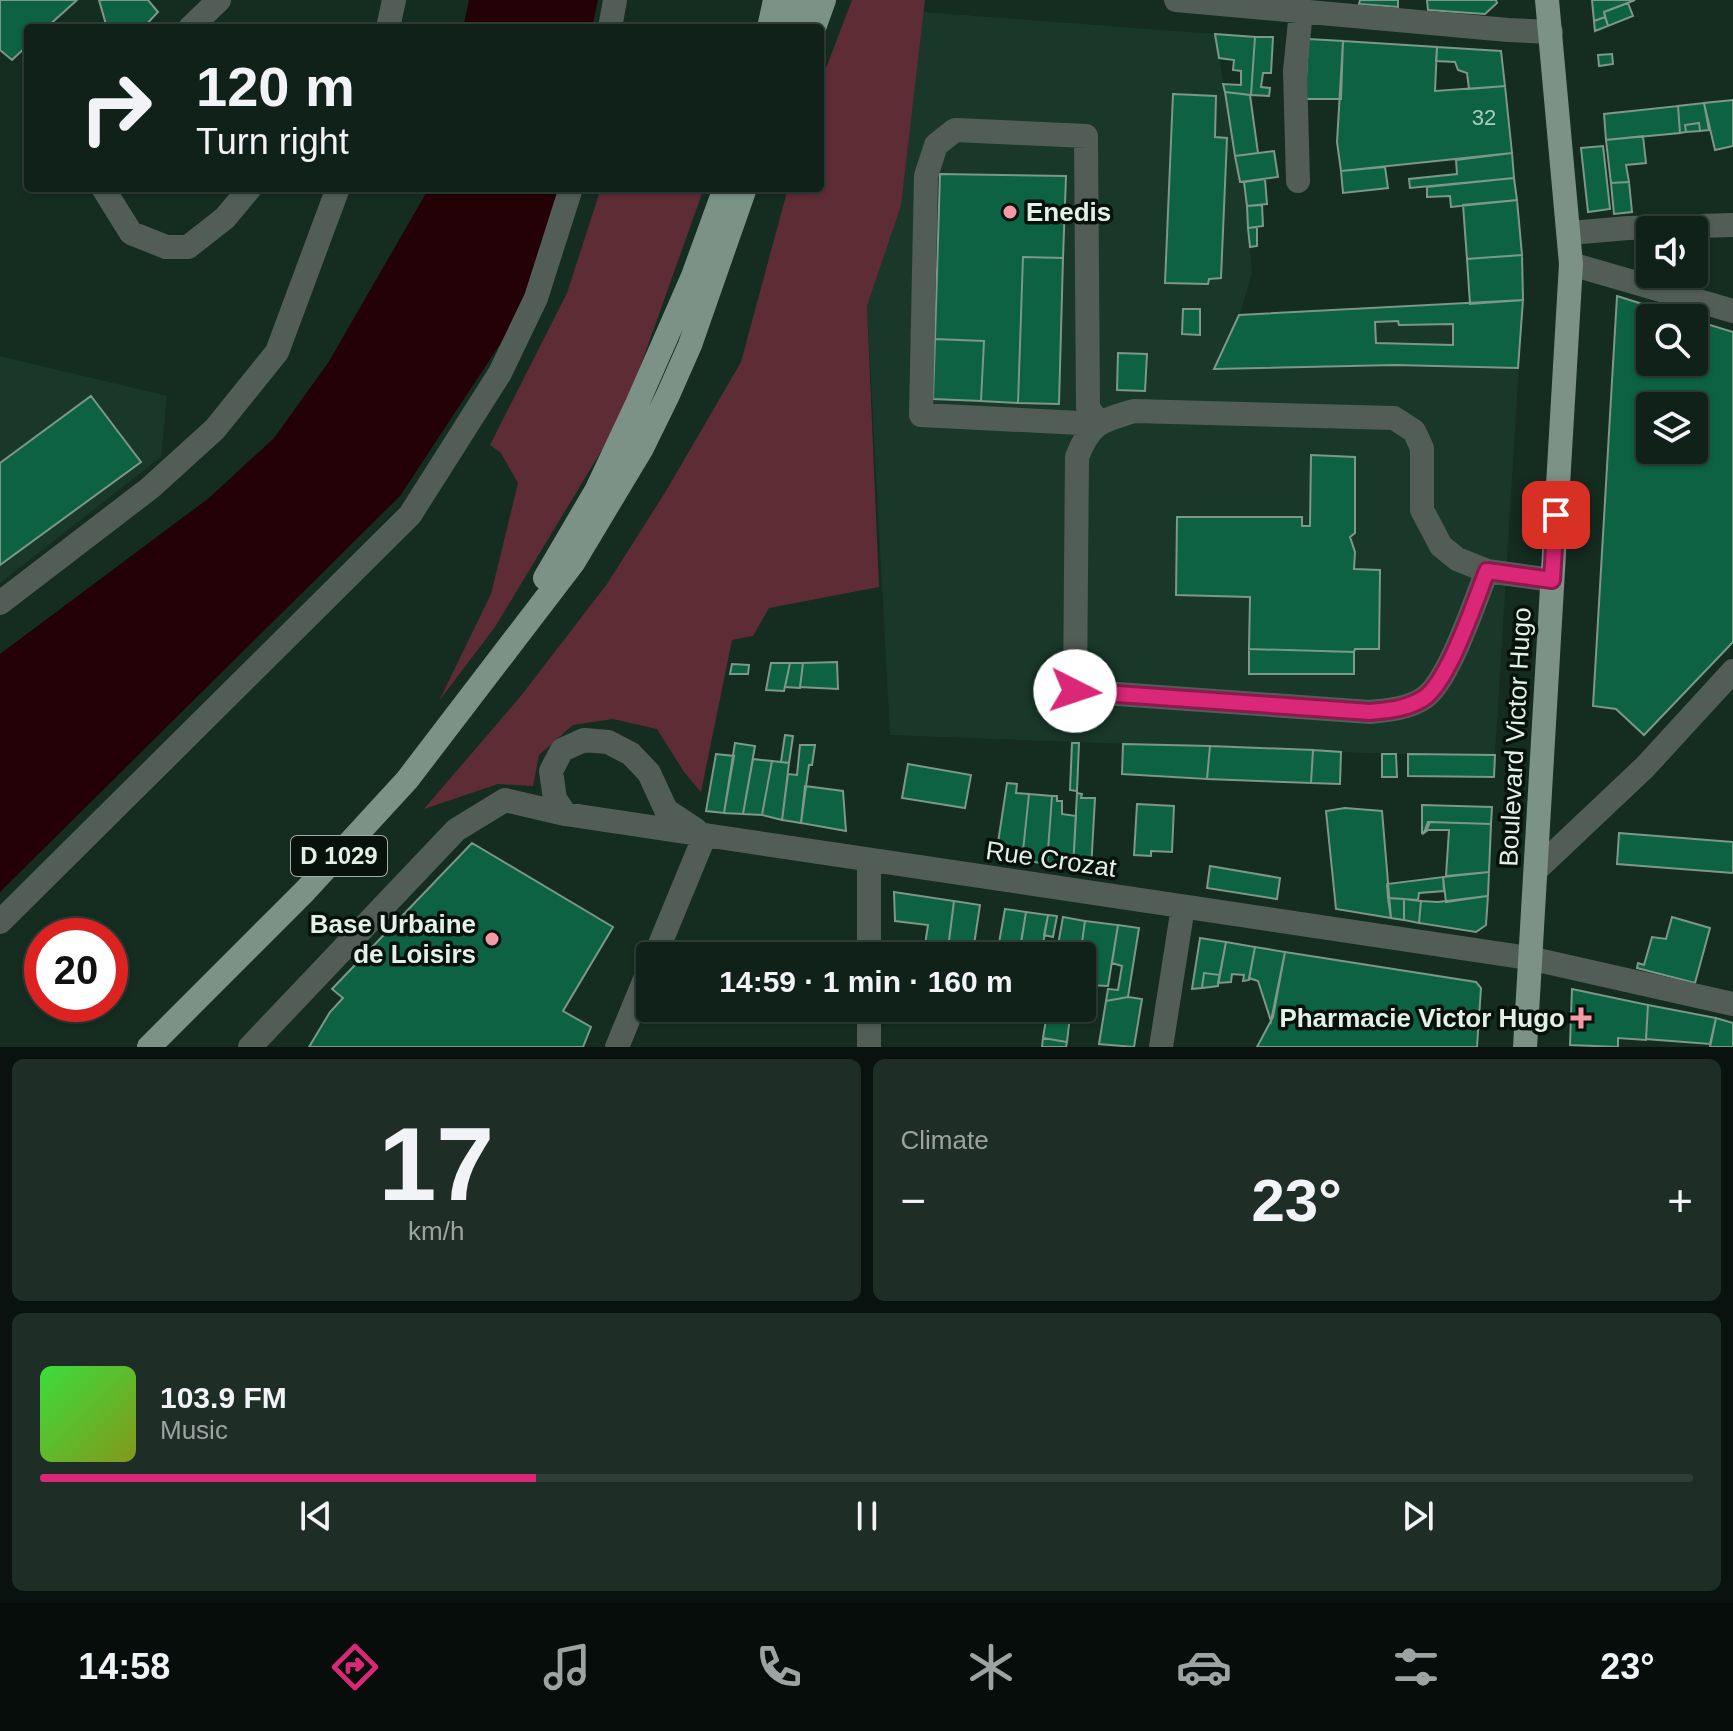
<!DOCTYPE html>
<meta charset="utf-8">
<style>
:root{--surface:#102119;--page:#1e2e26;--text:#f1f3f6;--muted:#9ca3a2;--line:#303e38;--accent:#db2777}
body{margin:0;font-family:Helvetica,sans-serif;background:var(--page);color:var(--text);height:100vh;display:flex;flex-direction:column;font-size:30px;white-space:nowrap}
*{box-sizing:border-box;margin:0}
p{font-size:26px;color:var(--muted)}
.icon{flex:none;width:44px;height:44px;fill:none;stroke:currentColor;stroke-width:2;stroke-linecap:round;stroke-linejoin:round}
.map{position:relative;height:1047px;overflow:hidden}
.drawer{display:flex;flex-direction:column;gap:12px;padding:12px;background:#09120e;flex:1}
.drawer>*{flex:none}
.top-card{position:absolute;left:24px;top:24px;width:800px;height:168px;border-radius:8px;box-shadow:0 2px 6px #0004,0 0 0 2px var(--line);background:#102119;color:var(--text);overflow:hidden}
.buttons{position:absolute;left:1636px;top:216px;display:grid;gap:16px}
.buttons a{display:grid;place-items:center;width:72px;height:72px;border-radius:8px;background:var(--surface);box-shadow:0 2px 6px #0004,0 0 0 2px var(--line);font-size:40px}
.speed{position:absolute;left:24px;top:918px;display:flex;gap:16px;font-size:40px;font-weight:700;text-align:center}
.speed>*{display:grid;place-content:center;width:104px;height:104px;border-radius:50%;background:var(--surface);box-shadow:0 2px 6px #0004,0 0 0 2px var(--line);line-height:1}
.speed .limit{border:12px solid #d22;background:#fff;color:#111}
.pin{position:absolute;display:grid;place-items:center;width:68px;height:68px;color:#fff;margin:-34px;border-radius:16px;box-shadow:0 4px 12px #0006}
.me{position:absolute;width:88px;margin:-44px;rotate:94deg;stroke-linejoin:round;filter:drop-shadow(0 0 6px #0008)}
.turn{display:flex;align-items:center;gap:28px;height:168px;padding:0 40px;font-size:36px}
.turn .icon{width:104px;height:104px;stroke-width:2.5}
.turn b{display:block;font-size:56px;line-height:68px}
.big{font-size:60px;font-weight:700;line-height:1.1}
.drawer .widget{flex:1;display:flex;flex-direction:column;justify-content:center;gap:12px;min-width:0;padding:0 28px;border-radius:12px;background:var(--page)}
.drawer .dial{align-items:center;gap:0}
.dial b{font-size:104px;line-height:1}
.song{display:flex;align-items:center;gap:24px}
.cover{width:96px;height:96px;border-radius:12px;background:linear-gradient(135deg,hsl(120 70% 55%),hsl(70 70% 35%))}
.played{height:8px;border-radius:4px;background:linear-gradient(90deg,var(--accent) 30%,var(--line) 30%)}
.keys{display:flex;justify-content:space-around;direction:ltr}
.heat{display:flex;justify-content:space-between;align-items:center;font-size:44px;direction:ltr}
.drawer .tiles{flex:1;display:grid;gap:12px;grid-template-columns:1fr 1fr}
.widget:last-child{grid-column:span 2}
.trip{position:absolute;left:636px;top:942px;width:460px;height:80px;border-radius:8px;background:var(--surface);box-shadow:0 2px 6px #0004,0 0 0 2px var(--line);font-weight:700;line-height:80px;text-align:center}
.tabs{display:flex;height:128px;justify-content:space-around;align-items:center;background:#060d0a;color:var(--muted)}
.tabs .icon{width:56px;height:56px}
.tabs .current{color:var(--accent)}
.tabs b{font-size:36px;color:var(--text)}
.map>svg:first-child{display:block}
.built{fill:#19382a}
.green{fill:#5e2c34}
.water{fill:#240007}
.building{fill:#0c6243;stroke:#7d9789;stroke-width:2;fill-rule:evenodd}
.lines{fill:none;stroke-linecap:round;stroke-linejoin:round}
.minor{stroke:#525d57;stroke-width:24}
.major{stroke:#7c9287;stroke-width:24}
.route-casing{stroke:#8e194d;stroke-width:20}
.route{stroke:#db2777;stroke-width:14}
.poi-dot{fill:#f49aa6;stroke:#08120d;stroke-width:3}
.labels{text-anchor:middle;stroke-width:7;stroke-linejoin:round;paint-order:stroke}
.number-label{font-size:22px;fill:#acccbf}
.shield{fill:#08120d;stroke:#a1ada6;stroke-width:2}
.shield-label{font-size:24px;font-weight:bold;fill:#e2f0e8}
.poi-label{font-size:26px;font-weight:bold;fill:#e2f0e8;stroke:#08120d;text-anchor:end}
.street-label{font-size:26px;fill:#e2f0e8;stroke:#08120d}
</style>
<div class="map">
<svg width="1733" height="1047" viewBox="0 0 1733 1047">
<rect width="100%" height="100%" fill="#152c21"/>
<path class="built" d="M923,12L1215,34L1240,182H1244L1252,273L1239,317L1523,300L1495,755L1396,754L890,735L867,306L901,206Z
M0,356L167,396L161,457L0,583Z"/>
<path class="green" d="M852,0H925L901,206L867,306L879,587L769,608L753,636L732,640L701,792L684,772L657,729L613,719L573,725L539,755L533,786L498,784L424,809L520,697L607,584L666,491L741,362L788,188H820V84Z
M601,188H704L623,415L495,627L439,701L491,594L518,483L501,453L490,445L567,293Z"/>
<path class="water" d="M469,0H598L592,28H463Z
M429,188H561L516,320L400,496L0,892V654L209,498L274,438L328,363Z"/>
<path class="building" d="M0,0H77L46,28H28V45L12,60L0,50Z
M99,0H148L158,12L143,28H107Z
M1360,0H1398V7L1359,4Z
M1427,0H1496L1497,3L1485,14L1428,10Z
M1592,0H1635L1604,12L1605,17L1594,21Z
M1628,3L1633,16L1608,26L1604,12Z
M1605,17L1608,26L1595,31L1594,21Z
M1215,34L1255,37L1251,95L1225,92L1223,84L1241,85V71L1233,70L1234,60L1219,58Z
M1255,37H1273L1271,73H1263L1261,87L1270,88L1269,96L1251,95Z
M1308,39L1343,41L1341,99H1305Z
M1343,41L1437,47L1435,91L1505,86L1512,153L1341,171L1337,142Z
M1437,47L1501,51L1505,86L1469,89L1467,73L1458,70L1455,62L1436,61Z
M1612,54L1613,64L1599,66L1598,55Z
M1225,92L1250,95L1258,153L1235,156Z
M1173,94L1216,96L1215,137L1227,138L1221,278L1209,279L1208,284L1165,283Z
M1733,100V146L1715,150L1704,103Z
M1704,103L1709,130L1700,131L1699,123L1685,125L1686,132L1680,133L1678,106Z
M1678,106L1680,133L1606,140L1604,114Z
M1699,123L1700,131L1686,132L1685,125Z
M1643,136L1646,163L1626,165L1629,182L1611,183L1606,140Z
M1603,146L1610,209L1588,212L1581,148Z
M1274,151L1278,177L1240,182L1235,156Z
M1512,153L1514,178L1410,188L1409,179L1457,174L1456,160Z
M1385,167L1388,188L1343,193L1341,171Z
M940,174L1066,176L1063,258L1023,257L1018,403L981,401L984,341L935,339Z
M1514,178L1517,200L1451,207L1450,196L1427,197V187Z
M1265,179L1267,204L1247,206L1244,182Z
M1629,182L1632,212L1614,214L1611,183Z
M1517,200L1522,255L1467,259L1463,205Z
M1262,205L1263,226L1248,228L1247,206Z
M1257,227V246L1250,247L1248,228Z
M1522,255L1523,300L1470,304L1467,259Z
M1023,257L1063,258L1059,404L1018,403Z
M1617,296L1687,318H1650V362H1694V320L1733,332V642L1644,735L1616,709L1593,706ZM1650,406H1694V450H1650Z
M1523,300L1518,368L1395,365L1214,369L1239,315ZM1398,321L1399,325L1453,324V345L1376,343L1375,322Z
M1183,309H1200V335L1182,334Z
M935,339L984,341L981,401L933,399Z
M1118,353L1147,354L1145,391L1117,390Z
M91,396L141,462L0,565V463Z
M1311,455L1355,457V533L1350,537L1355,552L1354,569L1380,570L1379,649H1355L1354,652L1249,649L1250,597L1176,595L1177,517H1302V526H1310Z
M1249,649L1354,652V674H1249Z
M837,662L838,689L800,687L803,663Z
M771,663H790L784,691L766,690Z
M790,663H803L800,688L785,687Z
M732,664L749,665L748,674H730Z
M785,735L793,736L789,763L781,762Z
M735,743L755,746L743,814L724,813Z
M1072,743H1079L1077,791L1070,790Z
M1123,744L1210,746L1207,779L1122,774Z
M800,745H815L812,765H809L801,823L782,820L788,774L797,775Z
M1210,746L1313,750L1311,783L1207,779Z
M1313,750L1341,752L1340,784L1311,783Z
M716,754L734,756L724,813L706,811Z
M1382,754H1396L1397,777H1382Z
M1408,754L1495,755L1494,777L1408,776Z
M753,759L772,761L762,815L743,814Z
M772,761L789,763L782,820L762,815Z
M908,764L971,775L965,808L902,798Z
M1007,783L1017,784L1016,793L1029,794L1022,860L996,856Z
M805,786L843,791L846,831L801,823Z
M1077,793L1082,794L1081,798H1095L1091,870L1073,868Z
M1029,794L1052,796L1047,864L1022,860Z
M1052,796H1057V801H1062V814L1076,816L1073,868L1047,864Z
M1137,804L1174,806L1172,852L1151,851V856L1134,855Z
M1422,805L1492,807L1491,824L1430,822L1426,831L1422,833Z
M1345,808L1382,811L1391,918L1336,909L1326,811Z
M1428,822L1491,824L1489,872L1446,876L1449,830H1428L1424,833Z
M1619,833L1733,842V873L1617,864Z
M472,843L613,927L563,1011L591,1027L583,1047H309L330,1012L343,998L332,989Z
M1210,866L1280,878L1277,899L1207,888Z
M1489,872L1488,896L1446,902L1443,877Z
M1443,877L1444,891L1419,893L1418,900L1388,898L1387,884Z
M894,892L954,901L948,949L925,945L928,925L895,921Z
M1488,896L1486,925L1476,932L1419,923L1421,901L1438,902Z
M1388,898L1404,899V920L1391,918Z
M1404,899L1421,901L1419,923L1404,920Z
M954,901L980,905L974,945L960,943L958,956H947Z
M1005,909L1026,912L1020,950H1015V946L999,943Z
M1026,912L1048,915L1041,956H1031L1032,950L1020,948Z
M1048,915L1057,916L1053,937L1044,935Z
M1063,917L1085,921L1080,956H1056Z
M1672,917L1710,928L1695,983L1637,968L1638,963L1644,965L1652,937L1666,939Z
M1085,921L1118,925L1108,986L1089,985L1087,1003L1082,1002V956H1080Z
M1118,925L1139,928L1128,997L1106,1001L1108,989L1118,990L1122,966L1112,963Z
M1200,938L1226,942L1220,975L1204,973L1202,988L1192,989Z
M1226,942L1255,947L1249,980L1243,981L1244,975L1232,974L1231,982L1218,983Z
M1255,947L1285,952L1271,1021L1258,981L1249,978Z
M1285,952L1476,982L1481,988L1477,1047H1257L1273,1017Z
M1204,973L1220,975L1218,986L1202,988Z
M1572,989L1648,1005L1646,1040L1618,1038V1047L1570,1045Z
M1128,997L1142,999L1134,1047L1099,1044L1106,1001Z
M1648,1005L1716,1018L1710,1044L1646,1039Z
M1048,1008H1072L1070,1016L1047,1013Z
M1047,1013L1070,1016L1067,1042L1043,1038Z
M1716,1018L1733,1023V1047H1710Z
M1043,1038L1067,1042L1066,1047H1042Z"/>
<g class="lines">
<path class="minor" d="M1176,0L1508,30L1551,32
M190,28L219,0
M388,28L394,0
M610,28L615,0
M955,130L1086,136L1088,408L1100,424L921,415L926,176L936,145Z
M1298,181L1295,71L1301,12
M103,188L131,233L166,247H188L225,218L250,188
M1570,233L1628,228L1733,225
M1571,264L1733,311
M1487,571C1475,601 1449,681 1424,698C1407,709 1389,710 1370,712L1075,691L1077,457C1090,423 1100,421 1134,411L1394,418L1414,431L1422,448V510L1441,546L1457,559L1487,571L1552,580
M0,603L150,488L215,429L277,352L338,188
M565,814L555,799L551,771L562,750L584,740L608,742L631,754L649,773L666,810L696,830
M869,861V956
M1536,870L1645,767L1733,671
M0,922L410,515L500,373L536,298L571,188
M655,956L705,835
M869,1008V1047
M250,1047L456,830L505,800L565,814L705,835L1529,958L1733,1004
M617,1047L650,967
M1161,1047L1183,907"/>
<path class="major" d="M769,28L775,0
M791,28L799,0
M814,28L824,0
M545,578L596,491L637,404L693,276L725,188
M149,1047L305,891L407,780L573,563L642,448L668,395L690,345L745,188
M1525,1047L1571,264L1547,0"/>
</g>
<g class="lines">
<defs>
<path id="route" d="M1075,691L1370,712C1389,710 1407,709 1424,698C1449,681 1475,601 1487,571L1552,580L1556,515"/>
</defs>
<use href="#route" class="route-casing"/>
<use href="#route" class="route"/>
</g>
<g class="poi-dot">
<circle cx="1010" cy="212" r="8"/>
<circle cx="492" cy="939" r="8"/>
<path d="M1577 1006h8v8h8v8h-8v8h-8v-8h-8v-8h8z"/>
</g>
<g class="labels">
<g class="number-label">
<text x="1484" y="125">32</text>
</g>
<rect class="shield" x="291" y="836" width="96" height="40" rx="6"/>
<g class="shield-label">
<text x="339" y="864">D 1029</text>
</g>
<g class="poi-label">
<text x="1026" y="221" text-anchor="start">Enedis</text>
<text x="476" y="933">Base Urbaine<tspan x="476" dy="30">de Loisirs</tspan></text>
<text x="1565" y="1027">Pharmacie Victor Hugo</text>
</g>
<g class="street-label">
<text transform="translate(1515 737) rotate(-87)" y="9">Boulevard Victor Hugo</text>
<text transform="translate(1051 859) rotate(8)" y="9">Rue Crozat</text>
</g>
</g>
</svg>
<div class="buttons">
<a><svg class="icon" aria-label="sound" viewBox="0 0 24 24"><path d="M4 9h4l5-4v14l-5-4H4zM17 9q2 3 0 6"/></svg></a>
<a><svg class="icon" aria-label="search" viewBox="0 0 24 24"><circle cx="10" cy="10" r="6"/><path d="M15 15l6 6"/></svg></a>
<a><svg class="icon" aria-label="layers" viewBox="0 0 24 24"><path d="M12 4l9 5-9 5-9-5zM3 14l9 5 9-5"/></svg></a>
</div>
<div class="speed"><div class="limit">20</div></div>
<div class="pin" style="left:1556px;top:515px;background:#d93025"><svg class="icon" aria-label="arrive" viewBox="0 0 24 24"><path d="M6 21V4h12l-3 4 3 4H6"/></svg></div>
<svg class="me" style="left:1075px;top:691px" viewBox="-20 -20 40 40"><circle r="19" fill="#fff"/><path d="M0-13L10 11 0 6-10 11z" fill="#db2777"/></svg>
<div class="trip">14:59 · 1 min · 160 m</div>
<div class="top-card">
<div class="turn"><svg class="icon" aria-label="right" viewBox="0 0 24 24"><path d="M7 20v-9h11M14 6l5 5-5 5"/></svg><div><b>120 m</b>Turn right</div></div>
</div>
</div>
<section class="drawer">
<div class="tiles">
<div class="widget dial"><b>17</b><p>km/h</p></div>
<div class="widget"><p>Climate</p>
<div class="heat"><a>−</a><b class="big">23°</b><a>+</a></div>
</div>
<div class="widget">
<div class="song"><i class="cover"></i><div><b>103.9 FM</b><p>Music</p></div></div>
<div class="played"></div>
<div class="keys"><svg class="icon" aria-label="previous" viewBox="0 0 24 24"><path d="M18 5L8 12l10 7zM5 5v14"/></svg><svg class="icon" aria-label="pause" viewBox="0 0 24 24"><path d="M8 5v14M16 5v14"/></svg><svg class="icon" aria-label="next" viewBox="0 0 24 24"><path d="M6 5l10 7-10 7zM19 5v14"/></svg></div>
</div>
</div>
</section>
<nav class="tabs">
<b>14:58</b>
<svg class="icon current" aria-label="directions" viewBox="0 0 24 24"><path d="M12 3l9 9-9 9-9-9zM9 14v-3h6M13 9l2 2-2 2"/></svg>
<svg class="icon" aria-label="music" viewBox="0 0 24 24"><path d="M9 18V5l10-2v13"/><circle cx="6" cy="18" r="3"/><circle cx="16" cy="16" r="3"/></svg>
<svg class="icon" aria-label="phone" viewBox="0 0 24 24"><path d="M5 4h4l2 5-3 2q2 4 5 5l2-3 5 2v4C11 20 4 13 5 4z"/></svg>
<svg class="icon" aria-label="climate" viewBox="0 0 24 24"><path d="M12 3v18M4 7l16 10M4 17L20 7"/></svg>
<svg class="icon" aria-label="car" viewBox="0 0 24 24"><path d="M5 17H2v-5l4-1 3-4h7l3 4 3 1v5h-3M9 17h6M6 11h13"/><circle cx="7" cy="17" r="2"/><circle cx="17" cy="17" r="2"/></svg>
<svg class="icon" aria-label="filters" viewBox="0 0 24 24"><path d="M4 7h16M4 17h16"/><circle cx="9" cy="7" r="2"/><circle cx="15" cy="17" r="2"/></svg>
<b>23°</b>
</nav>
